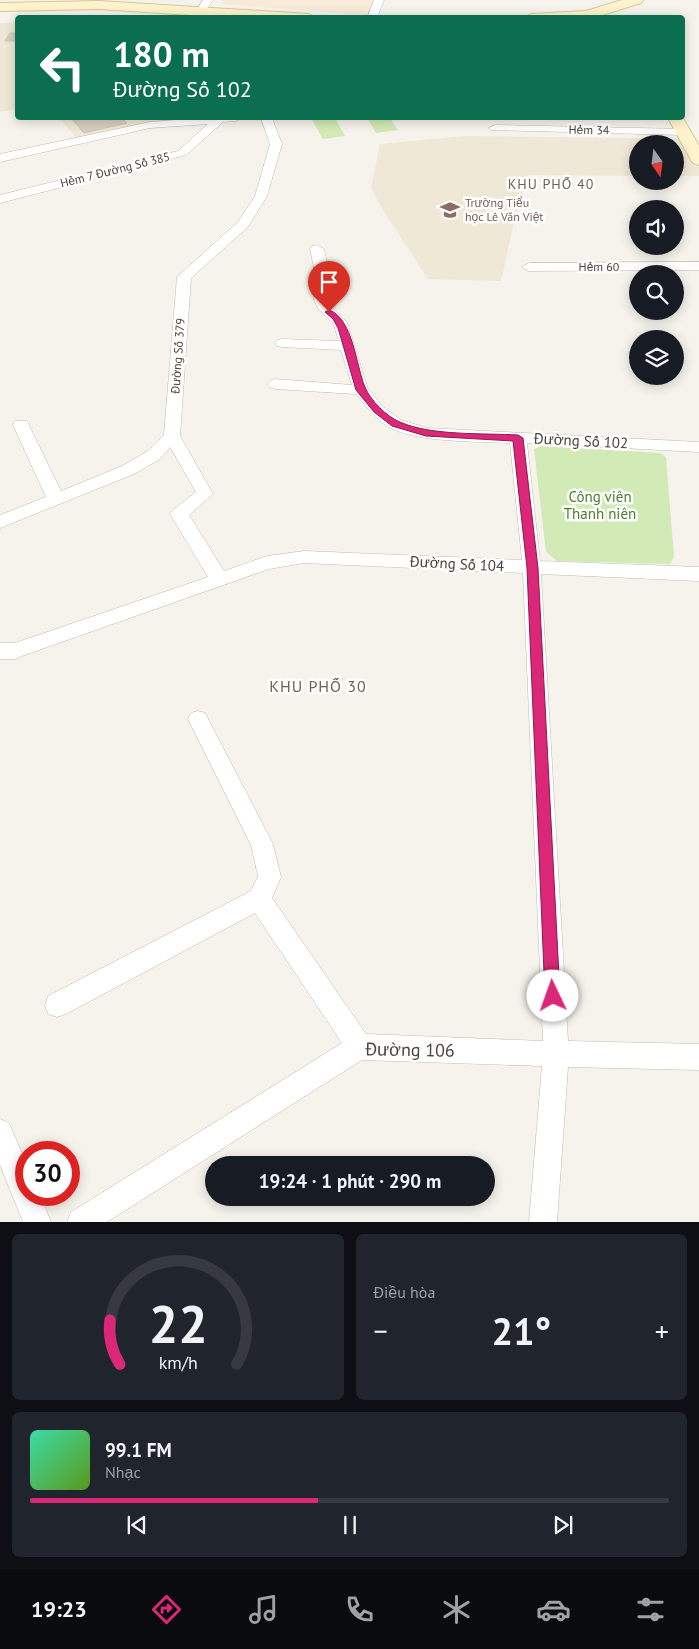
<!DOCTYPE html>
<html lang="vi">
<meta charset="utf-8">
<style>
:root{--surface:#171b24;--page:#20242c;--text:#f1f3f6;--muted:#9ea1a6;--line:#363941;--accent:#db2777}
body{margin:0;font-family:"PT Sans",sans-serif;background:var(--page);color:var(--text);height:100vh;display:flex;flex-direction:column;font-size:19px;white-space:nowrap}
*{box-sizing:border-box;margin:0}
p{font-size:16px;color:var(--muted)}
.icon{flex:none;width:28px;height:28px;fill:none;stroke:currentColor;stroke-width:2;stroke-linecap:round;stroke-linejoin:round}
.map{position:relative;height:1222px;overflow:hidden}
.panel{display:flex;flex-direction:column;gap:12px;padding:12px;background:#0d0f14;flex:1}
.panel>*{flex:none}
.banner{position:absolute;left:15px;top:15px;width:670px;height:105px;border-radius:5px;box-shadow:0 2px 12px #0003;background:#0b6e4f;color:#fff;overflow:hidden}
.needle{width:32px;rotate:166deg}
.controls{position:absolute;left:629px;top:135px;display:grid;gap:10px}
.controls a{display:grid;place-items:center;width:55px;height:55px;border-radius:50%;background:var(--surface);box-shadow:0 2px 12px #0003;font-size:25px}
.speed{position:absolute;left:15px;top:1141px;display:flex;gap:10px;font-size:25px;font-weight:700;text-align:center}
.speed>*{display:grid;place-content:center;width:65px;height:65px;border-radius:50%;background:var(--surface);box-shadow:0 2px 12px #0003;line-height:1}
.speed .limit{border:8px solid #d22;background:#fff;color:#111}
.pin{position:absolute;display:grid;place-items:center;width:42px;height:42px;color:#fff;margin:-51px -21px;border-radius:50% 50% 50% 0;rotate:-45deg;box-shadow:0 0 5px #0007}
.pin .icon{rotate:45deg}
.me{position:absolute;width:55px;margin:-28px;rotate:357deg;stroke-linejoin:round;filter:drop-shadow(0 0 4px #0008)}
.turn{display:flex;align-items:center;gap:18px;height:105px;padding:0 15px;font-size:22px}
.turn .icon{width:65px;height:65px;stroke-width:2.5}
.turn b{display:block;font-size:35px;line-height:42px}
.big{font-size:38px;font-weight:800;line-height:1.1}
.panel .widget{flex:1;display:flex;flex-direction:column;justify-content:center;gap:8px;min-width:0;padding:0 18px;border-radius:8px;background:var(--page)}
.panel .dial{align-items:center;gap:0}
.dial svg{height:130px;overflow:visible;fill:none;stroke:var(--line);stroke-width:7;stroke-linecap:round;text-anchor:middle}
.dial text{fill:var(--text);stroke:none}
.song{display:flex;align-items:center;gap:15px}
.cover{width:60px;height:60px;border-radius:8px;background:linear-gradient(135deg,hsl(160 70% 55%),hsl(90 70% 35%))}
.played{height:5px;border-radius:2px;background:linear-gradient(90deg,var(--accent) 45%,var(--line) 45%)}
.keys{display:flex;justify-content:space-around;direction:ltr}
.heat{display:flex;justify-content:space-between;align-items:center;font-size:28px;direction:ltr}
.panel .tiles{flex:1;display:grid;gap:12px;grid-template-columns:1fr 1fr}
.widget:last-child{grid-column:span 2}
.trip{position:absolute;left:205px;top:1156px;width:290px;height:50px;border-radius:25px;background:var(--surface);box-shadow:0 2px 12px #0003;font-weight:800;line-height:50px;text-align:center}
.menu{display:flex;height:80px;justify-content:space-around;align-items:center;background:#090b0e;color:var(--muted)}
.menu .icon{width:35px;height:35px}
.menu .active{color:var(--accent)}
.menu b{font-size:22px;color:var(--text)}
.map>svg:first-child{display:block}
.commercial{fill:#f7ead8}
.education{fill:#efe8d6}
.green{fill:#d2eab5}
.building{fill:#d8cfc1;stroke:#d3c7b4}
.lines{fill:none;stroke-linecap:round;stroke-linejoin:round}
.street-casing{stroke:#c2bbae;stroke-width:1}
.secondary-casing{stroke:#d6c79b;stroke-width:2}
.street{fill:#fff;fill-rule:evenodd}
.secondary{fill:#fff3cd;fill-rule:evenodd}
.route{fill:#db2777;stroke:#8e194d}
.labels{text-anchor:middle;stroke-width:5;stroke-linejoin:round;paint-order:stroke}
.far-street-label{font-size:12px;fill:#4b4439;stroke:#fff}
.far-education-label{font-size:12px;fill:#785e54;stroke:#fff;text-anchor:start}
.far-neighbourhood-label{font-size:14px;letter-spacing:1px;fill:#6e6250;stroke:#fff}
.street-label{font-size:15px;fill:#4b4439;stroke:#fff}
.park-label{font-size:15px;fill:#4a7f2a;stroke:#fff}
.neighbourhood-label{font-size:16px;letter-spacing:1px;fill:#6e6250;stroke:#fff}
.near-street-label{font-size:18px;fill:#4b4439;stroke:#fff}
</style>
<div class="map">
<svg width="699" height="1222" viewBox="0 0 699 1222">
<rect width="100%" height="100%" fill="#f6f3ec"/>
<path class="commercial" d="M224,0H372L366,15L221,4Z"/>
<path class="education" d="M17,22V109L0,112V23Z
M60,118H176L76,138Z
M465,136L686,139L699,163V176H675V144H638L637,176L528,175L516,213L501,281L428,279L381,207L371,188L380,144Z"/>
<path class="green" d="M311,118H335L345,136L323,139Z
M367,118H390L398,130L376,133Z
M542,446L660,453L666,457L674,557L670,564L557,561L546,552L534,449Z"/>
<path class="building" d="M10,33H18V41H5Z
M71,118H122L127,123L84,133Z"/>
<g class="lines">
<defs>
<path id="street" d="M203,0H213L204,13H198L196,11Z
M374,0H384L377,18H367Z
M201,118H242L236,121L223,122L186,155L0,203V195L178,151L208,124L150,128L0,162V154L150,122Z
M261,118H272L282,144L267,196L248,227L191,278L180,436L213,494L189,515L224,571L267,556L304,551L522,560L510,443C478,441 416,443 389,427C375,419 366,406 356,394L275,389L270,387L267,384L270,381L275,379L352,385L341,350L282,347L277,346L275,343L277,340L282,339L339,341L333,323L319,310L314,300L316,277L310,249L312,246L317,245L324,249L330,277L328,300L330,305L347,322L368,389L383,407L401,420L427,428L699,442V452L527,443L540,561L699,567V581L541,574L568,1041L699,1044V1070L568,1067L557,1222H529L542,1066L362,1060L107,1222H67L71,1212L342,1043L255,913L66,1014L57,1017L48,1014L45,1005L48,996L251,891L258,876L251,845L188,719L191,713L198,711L205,713L273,844L281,877L272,898L366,1034L543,1041L523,573L304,563L269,569L22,656L15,659H0V643H15L208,577L170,514L173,510L196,492L170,447L160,459L134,474L0,528V515L46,497L13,425L15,421H27L61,491L122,466L148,451L164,435L177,277L238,222L255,196L270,144Z
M495,125L684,129L690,132L684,135L491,130L489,128Z
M699,262V270L529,271L522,267L529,263Z
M0,1119L9,1123L26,1163V1195H40L51,1222H23L0,1165Z"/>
<path id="secondary" d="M622,0H643L641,3L593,18H525L531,14L586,11Z
M99,1L309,14L315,18H236L99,9L0,11V3Z
M668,118H683L699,146V165L693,163L691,160Z"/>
</defs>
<use href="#street" class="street-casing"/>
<use href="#secondary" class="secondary-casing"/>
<use href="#street" class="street"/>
<use href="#secondary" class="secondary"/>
</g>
<path class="route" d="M329,310C353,318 356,366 365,387C370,400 387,417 400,422C431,436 484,433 518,435L523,438L538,568L560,996L558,1001L553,1003L548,1001L545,996L527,568L513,441L426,436L392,426L374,412L356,390L338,328L333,319L325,312Z"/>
<defs>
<symbol id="school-bare" viewBox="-9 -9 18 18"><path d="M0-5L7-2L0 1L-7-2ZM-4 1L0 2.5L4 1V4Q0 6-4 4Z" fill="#8d6e63" stroke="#fff" stroke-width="2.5" paint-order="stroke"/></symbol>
</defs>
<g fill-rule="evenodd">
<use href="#school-bare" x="436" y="196" width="28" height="28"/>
</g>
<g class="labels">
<g class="far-street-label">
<text transform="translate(589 130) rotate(1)" y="4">Hẻm 34</text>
<text transform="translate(115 170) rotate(-14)" y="4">Hẻm 7 Đường Số 385</text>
<text x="599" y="271">Hẻm 60</text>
<text transform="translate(178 356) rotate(-86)" y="4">Đường Số 379</text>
</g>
<g class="far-education-label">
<text x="465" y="207">Trường Tiểu<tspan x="465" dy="14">học Lê Văn Việt</tspan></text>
</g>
<g class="far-neighbourhood-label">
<text x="551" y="189">KHU PHỐ 40</text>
</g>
<g class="street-label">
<text transform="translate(581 441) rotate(3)" y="5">Đường Số 102</text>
<text transform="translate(457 564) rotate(3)" y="5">Đường Số 104</text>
</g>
<g class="park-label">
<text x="600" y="502">Công viên<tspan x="600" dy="17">Thanh niên</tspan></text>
</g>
<g class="neighbourhood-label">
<text x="318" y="692">KHU PHỐ 30</text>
</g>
<g class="near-street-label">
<text transform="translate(410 1050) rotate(1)" y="6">Đường 106</text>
</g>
</g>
</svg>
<div class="controls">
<a><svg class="needle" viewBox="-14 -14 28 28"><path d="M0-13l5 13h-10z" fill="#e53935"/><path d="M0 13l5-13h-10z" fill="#9ea1a6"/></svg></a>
<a><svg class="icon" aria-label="sound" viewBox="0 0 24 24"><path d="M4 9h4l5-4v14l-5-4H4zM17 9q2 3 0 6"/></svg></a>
<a><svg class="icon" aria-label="search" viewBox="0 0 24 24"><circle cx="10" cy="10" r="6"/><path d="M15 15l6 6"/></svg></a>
<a><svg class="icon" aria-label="layers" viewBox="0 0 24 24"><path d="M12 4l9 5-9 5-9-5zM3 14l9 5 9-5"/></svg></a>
</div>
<div class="speed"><div class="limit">30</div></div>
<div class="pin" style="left:329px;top:312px;background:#d93025"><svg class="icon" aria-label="arrive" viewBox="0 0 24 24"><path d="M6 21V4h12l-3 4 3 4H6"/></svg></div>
<svg class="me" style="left:553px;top:996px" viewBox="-20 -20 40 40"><circle r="19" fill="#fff"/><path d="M0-13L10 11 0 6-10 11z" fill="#db2777"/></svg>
<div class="trip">19:24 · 1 phút · 290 m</div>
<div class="banner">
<div class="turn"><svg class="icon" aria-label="left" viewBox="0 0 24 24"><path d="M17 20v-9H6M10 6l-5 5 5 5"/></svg><div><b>180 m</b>Đường Số 102</div></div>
</div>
</div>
<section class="panel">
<div class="tiles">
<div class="widget dial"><svg viewBox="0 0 100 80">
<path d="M14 69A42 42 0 1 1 86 69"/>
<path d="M14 69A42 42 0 0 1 8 42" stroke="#db2777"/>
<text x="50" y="56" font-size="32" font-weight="700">22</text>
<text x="50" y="72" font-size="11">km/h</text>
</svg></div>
<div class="widget"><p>Điều hòa</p>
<div class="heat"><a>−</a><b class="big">21°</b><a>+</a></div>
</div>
<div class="widget">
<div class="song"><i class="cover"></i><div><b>99.1 FM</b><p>Nhạc</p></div></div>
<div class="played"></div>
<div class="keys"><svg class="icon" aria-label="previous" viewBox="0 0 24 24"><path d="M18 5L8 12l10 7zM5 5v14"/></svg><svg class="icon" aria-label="pause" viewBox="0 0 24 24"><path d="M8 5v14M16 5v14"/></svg><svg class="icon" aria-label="next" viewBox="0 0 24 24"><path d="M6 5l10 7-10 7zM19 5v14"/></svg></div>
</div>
</div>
</section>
<nav class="menu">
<b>19:23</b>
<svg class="icon active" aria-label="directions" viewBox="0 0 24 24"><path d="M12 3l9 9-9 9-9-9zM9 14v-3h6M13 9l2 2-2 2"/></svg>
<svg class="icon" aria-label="music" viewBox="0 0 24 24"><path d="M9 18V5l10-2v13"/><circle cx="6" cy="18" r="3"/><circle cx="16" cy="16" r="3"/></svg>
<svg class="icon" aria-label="phone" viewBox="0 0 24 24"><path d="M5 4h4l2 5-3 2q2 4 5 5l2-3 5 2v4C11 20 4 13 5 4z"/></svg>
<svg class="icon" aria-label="climate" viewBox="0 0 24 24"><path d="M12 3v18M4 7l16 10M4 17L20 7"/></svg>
<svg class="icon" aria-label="car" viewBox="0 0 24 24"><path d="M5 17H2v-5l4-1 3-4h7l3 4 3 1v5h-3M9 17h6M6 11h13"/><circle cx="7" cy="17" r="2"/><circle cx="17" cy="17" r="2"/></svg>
<svg class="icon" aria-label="filters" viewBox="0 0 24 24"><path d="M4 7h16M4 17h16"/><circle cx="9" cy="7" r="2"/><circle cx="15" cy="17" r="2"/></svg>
</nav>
